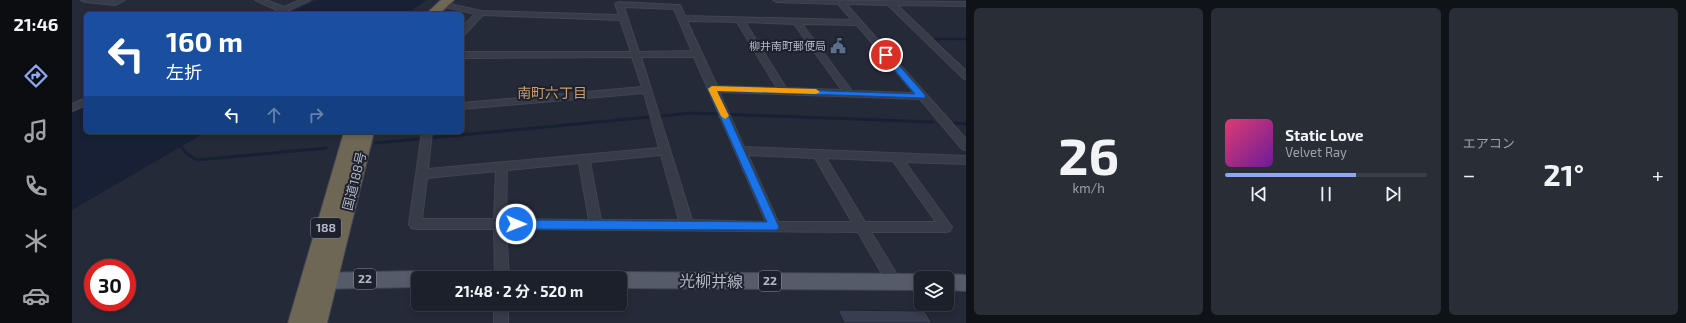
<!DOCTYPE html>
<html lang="ja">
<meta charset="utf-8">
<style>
:root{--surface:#1b202a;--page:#282d36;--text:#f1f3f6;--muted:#a0a3a8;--line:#393e47;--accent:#8ea7ee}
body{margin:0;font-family:"Exo 2","Noto Sans JP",sans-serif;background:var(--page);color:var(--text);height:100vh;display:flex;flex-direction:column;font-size:15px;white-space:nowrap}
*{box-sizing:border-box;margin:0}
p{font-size:13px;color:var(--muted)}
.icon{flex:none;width:22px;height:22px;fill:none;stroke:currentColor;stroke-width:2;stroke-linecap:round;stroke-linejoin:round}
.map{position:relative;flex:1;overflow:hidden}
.side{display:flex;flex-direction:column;gap:8px;padding:8px;background:#0f1217;width:720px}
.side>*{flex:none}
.hud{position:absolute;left:12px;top:12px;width:380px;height:122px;border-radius:6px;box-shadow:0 2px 6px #0003,0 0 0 1px var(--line);background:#1a4fa0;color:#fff;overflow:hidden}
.buttons{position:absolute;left:842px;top:271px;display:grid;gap:8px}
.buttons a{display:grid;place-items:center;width:40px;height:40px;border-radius:6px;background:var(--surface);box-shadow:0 2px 6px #0003,0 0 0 1px var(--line);font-size:20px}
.speed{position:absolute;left:12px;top:259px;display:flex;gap:8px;font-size:20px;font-weight:700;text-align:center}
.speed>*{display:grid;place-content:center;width:52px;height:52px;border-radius:50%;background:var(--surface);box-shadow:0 2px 6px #0003,0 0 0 1px var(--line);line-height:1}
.speed .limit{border:6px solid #d22;background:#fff;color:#111}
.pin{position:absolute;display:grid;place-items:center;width:34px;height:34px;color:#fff;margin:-17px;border:2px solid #fff;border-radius:50%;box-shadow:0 1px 4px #0007}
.me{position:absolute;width:44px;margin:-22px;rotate:91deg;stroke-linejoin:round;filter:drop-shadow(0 0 3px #0008)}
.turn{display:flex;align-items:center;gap:14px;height:84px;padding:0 16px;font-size:18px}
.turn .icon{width:52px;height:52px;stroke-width:2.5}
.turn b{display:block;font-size:28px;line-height:34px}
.lanes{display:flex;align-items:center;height:38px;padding:0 16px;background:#0003;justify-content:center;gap:20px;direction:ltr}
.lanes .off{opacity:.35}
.big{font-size:30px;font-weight:700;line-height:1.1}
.side .widget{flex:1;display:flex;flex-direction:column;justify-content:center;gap:6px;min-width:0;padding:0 14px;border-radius:6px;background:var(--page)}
.side .dial{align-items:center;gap:0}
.dial b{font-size:52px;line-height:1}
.song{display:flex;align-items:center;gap:12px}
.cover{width:48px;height:48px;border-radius:6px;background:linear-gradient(135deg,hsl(340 70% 55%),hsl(280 70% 35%))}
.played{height:4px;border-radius:2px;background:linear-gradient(90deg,var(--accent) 65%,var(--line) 65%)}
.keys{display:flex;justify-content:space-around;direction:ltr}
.heat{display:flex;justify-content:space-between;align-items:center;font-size:22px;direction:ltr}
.side .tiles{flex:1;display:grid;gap:8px;grid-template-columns:repeat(3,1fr)}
.trip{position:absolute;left:339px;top:271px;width:216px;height:40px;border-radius:6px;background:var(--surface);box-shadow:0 2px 6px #0003,0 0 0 1px var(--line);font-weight:700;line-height:40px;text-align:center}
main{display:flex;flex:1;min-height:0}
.tabs{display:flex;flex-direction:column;width:72px;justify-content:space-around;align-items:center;background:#0b0d11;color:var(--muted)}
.tabs .icon{width:28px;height:28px}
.tabs .current{color:var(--accent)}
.tabs b{font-size:18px;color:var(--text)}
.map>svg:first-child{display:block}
.water{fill:#182035}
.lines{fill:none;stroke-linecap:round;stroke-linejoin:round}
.stream-far1{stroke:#182035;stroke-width:2.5}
.stream{stroke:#182035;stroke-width:3}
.building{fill:#363e4f;stroke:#1f232f}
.minor-casing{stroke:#414552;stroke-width:2}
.major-casing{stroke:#414552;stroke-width:2}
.highway-casing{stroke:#424753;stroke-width:2}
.minor{fill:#373c49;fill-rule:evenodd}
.major{fill:#555b69;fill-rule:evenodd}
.highway{fill:#6e6755;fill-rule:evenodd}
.route{fill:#1a73e8;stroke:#114b97}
.slow{fill:#f59e0b}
.labels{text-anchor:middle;stroke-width:4;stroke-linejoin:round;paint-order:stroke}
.far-poi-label{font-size:11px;fill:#b2b7c5;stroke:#1d212d;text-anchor:end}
.shield{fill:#1d212d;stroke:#858a97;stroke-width:1}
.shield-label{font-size:12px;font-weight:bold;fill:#b2b7c5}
.street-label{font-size:13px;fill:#b2b7c5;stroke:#1d212d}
.neighbourhood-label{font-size:14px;fill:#ca9f68;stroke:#1d212d}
.near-street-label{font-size:16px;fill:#b2b7c5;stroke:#1d212d}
</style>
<main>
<nav class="tabs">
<b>21:46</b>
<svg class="icon current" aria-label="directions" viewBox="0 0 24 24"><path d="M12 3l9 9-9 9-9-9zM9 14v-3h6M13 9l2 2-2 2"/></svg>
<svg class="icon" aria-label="music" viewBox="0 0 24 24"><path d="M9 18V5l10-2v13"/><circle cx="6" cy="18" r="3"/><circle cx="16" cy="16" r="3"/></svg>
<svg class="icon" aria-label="phone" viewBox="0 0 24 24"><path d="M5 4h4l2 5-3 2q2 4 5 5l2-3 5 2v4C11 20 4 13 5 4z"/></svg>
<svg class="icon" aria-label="climate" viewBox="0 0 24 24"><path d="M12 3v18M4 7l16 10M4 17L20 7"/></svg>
<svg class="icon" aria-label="car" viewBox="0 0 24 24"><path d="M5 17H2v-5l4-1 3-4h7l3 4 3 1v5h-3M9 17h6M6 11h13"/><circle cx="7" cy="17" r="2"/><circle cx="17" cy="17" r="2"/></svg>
</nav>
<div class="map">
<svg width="894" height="323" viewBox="0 0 894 323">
<rect width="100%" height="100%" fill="#242a38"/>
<path class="water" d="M245,0H355L334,14H214Z
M14,106V132H134L0,210V113Z"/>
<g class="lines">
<path class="stream-far1" d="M883,61L862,39H894"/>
<path class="stream" d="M883,123L894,124
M304,143L620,113L861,122
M107,144L115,154L125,160L254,148"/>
</g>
<path class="building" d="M766,310L853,311L860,323H772Z"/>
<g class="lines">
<defs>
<path id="minor" d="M9,0H53L44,5L13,2Z
M183,0H194L212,7L228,0H238L209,14H199L205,10Z
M701,0L894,2V6L825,5L894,71V79L891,78L816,5L774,4L894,139V150L890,149L848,99L647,92L672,147L894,156V164L833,162L880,227L878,231L874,232H799L827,278L829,282L827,286L822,288L817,286L786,232L434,229L437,278H423L422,229H343L339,228L337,224L350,132H360L356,169L587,148L572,93L390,109V103L570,87L560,57L390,58V52H559L548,20L411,15L393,34H390V27L403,14L369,6V2L409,11L547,15L543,4L547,2L605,5H608L613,16L780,20L766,4L705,2ZM552,7L602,9L620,51L567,52ZM615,21L665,22L705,88L645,86ZM673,22L722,24L770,90L714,88ZM730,24L785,25L842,93L780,91ZM569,57H622L694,222L620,220ZM589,155L607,220H529L518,162ZM676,155L743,158L780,222H706ZM754,158L821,161L864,222H793ZM507,163L517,220L434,219L435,170ZM424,171L422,219H350L355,178Z
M14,98V105L0,111V104Z
M422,304H436V323H422Z"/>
<path id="major" d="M346,271L352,274L354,278H346V287L246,289L240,286L237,281L240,276L246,273Z
M548,272L849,274L856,278H849V290L548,288V278H540L542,275Z
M875,274L894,275V291L875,290V278H868Z"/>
<path id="highway" d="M369,0H382L367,14H354Z
M272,132H302L255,323H216Z"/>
</defs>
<use href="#minor" class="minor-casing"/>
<use href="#major" class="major-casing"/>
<use href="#highway" class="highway-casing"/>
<use href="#minor" class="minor"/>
<use href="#major" class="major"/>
<use href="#highway" class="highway"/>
</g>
<path class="route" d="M814,52L816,53L853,95V98L645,91L707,227L705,230L444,229L439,224L444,220L695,222L636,89L637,87L843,94L811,56V53Z"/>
<path class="slow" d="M640,86L744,89L748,92L744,94L645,91L657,116L653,119L649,116L636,89Z"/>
<defs>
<symbol id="civic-bare" viewBox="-9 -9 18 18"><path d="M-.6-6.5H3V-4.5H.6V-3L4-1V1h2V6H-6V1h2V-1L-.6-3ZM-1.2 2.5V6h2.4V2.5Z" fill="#5c6f8a" stroke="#1d212d" stroke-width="2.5" paint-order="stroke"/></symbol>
</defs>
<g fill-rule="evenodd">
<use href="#civic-bare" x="755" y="35" width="22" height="22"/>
</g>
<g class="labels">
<g class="far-poi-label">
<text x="754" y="50">柳井南町郵便局</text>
</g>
<g class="shield">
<rect x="239" y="218" width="30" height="20" rx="3"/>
<rect x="282" y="269" width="22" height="20" rx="3"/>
<rect x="687" y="271" width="22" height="20" rx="3"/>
</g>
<g class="shield-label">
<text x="254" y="232">188</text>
<text x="293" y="283">22</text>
<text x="698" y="285">22</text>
</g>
<g class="street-label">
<text transform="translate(282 181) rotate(-76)" y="5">国道188号</text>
</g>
<g class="neighbourhood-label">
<text x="480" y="98">南町六丁目</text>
</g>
<g class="near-street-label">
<text transform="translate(639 281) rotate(1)" y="6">光柳井線</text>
</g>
</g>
</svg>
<div class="buttons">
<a><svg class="icon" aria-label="layers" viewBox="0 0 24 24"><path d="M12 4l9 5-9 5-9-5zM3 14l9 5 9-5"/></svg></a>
</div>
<div class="speed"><div class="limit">30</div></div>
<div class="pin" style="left:814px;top:55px;background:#d93025"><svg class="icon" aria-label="arrive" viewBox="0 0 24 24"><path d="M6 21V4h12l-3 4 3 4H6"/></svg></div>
<svg class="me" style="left:444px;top:224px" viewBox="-20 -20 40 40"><circle r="17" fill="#1a73e8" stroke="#fff" stroke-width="3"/><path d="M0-11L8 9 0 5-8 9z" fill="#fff"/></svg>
<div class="trip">21:48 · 2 分 · 520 m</div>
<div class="hud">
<div class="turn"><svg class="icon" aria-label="left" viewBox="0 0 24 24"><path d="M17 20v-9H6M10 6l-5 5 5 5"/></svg><div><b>160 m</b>左折</div></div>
<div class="lanes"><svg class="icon" aria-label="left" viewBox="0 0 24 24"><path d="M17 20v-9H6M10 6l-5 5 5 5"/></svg><svg class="icon off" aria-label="ahead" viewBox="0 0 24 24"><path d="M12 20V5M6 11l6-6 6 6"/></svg><svg class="icon off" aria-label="right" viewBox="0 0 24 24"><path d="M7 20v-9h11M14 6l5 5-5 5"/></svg></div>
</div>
</div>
<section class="side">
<div class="tiles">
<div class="widget dial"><b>26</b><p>km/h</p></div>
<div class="widget">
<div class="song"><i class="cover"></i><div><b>Static Love</b><p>Velvet Ray</p></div></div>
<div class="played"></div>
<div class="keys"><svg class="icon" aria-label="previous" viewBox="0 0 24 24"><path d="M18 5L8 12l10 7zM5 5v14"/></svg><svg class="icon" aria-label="pause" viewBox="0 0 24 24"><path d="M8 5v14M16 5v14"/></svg><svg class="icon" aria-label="next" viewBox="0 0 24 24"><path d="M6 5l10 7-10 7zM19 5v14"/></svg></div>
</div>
<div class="widget"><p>エアコン</p>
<div class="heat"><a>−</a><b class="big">21°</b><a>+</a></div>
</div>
</div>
</section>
</main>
